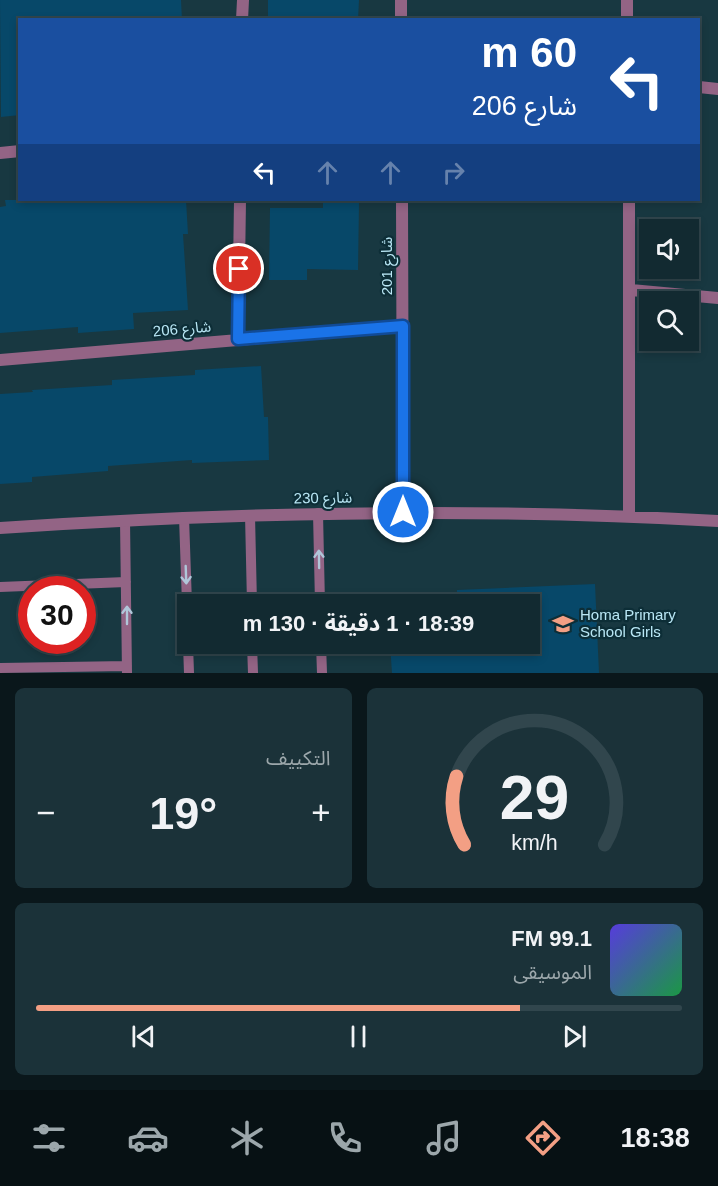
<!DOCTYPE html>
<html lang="ar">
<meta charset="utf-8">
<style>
:root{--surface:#122a31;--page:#1b3239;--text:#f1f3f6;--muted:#9ca7ab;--line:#31464d;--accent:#f39f84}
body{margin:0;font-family:Arial,"Noto Sans Arabic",sans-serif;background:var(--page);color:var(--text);direction:rtl;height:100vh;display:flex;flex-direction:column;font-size:22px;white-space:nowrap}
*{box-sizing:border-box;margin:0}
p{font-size:20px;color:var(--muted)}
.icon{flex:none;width:33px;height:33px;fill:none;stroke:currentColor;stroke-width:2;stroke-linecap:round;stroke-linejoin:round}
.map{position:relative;height:673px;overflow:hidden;direction:ltr}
.sheet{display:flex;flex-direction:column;gap:15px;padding:15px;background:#0a171b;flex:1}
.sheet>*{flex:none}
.banner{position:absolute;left:18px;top:18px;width:682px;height:183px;border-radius:0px;box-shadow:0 3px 9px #0003,0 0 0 2px var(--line);direction:rtl;background:#1a4fa0;color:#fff;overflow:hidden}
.controls{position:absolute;left:639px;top:219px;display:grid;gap:12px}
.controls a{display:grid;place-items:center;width:60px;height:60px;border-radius:0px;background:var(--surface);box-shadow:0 3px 9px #0003,0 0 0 2px var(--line);font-size:30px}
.speed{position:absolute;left:18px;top:576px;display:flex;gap:12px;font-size:30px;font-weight:700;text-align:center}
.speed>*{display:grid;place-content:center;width:78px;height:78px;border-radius:50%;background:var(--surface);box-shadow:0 3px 9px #0003,0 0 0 2px var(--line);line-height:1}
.speed .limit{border:9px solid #d22;background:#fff;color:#111}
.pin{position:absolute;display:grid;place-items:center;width:51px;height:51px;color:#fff;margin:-26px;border:3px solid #fff;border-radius:50%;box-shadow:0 2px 6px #0007}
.me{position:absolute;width:66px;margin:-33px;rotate:0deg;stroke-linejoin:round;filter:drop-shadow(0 0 4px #0008)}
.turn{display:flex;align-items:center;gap:21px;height:126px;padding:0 24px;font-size:27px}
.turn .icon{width:78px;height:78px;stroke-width:2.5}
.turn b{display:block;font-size:42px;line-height:51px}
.lanes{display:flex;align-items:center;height:57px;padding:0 24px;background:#0003;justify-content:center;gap:30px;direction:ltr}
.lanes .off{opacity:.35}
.big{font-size:45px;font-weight:700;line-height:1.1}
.sheet .widget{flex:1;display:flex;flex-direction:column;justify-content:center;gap:9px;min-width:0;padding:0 21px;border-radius:9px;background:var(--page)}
.sheet .dial{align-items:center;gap:0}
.dial svg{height:156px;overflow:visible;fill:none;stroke:var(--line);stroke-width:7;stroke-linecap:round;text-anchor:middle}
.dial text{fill:var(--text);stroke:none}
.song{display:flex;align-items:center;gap:18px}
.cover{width:72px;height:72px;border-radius:9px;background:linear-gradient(135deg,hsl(250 70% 55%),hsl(140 70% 35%))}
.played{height:6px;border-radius:3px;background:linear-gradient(90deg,var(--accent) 75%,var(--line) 75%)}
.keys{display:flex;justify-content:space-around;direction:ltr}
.heat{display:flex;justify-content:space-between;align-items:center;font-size:33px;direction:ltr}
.sheet .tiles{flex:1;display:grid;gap:15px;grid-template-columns:1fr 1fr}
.widget:last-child{grid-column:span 2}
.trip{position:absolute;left:177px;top:594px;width:363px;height:60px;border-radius:0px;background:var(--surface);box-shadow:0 3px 9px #0003,0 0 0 2px var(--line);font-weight:700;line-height:60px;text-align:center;direction:rtl}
.tab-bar{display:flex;height:96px;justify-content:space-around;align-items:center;background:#071114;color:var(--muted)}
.tab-bar .icon{width:42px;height:42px}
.tab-bar .on{color:var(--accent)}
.tab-bar b{font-size:27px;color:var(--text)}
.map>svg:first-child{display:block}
.building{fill:#074869}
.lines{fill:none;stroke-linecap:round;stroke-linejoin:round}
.service{stroke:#936485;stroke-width:10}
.minor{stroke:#936485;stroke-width:12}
.oneway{stroke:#b0c6d9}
.route-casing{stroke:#114b97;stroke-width:15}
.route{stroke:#1a73e8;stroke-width:10}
.labels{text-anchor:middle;stroke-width:4.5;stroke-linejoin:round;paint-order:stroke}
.street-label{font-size:15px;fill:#b9e7f5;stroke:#0d2e37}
.poi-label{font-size:15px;fill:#b9e7f5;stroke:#0d2e37;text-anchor:start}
</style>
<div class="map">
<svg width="718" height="673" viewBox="0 0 718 673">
<rect width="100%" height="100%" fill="#183841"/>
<path class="building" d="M0,0H181L182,20H20V115L1,117Z
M268,0H359L358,20H268Z
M5,200H186L188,234H183L188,310L133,313L134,329L78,333V327L0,333V207L6,206Z
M323,203H359L358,270L307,269V280H269L270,208H323Z
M261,366L264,417H268L269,460L192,463V460L108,466V471L32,477V482L0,484V394L33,392L32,390L112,385V380L195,375V370Z
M595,584L599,673H392L390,644H530V604H457V590Z"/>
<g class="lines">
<path class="service" d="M318,513L320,604
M250,515L252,604
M184,517L188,633
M125,520L127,673
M0,587L126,582
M188,644L189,673
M252,644L253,673
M321,644L322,673
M0,668L127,666"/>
<path class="minor" d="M401,0V20
M627,0V20
M242,20L243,0
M699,87L718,89
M0,153L20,151
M402,200L403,512
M629,200V516
M631,290L718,298
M238,339L240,200
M0,360L403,326
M0,528C239,512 478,507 718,521"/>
</g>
<defs><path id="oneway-shaft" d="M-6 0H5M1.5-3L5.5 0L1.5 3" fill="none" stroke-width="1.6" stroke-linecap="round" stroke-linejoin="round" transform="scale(1.5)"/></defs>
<g class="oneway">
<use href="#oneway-shaft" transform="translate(319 559) rotate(-91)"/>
<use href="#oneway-shaft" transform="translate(186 575) rotate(88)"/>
<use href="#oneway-shaft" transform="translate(127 615) rotate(-90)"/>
</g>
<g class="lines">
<defs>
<path id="route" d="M239,269L238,339L403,326V512"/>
</defs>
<use href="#route" class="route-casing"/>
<use href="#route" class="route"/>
</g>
<defs>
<symbol id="school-bare" viewBox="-9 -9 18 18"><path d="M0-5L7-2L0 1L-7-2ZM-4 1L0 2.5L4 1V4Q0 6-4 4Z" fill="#f39f84" stroke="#0d2e37" stroke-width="2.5" paint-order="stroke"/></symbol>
</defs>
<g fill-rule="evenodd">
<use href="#school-bare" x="548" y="609" width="30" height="30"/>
</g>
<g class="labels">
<g class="street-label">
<text transform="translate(387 266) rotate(-90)" y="5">شارع 201</text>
<text transform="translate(182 329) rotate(-5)" y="5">شارع 206</text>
<text transform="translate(323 498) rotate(-1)" y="5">شارع 230</text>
</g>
<g class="poi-label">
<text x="580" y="620">Homa Primary<tspan x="580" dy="17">School Girls</tspan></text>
</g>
</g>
</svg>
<div class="controls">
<a><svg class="icon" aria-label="sound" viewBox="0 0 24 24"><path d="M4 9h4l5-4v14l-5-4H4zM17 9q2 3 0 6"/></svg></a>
<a><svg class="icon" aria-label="search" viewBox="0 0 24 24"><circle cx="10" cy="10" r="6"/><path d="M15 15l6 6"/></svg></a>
</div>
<div class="speed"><div class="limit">30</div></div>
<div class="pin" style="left:239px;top:269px;background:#d93025"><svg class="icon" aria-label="arrive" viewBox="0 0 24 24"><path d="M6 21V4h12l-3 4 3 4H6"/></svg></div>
<svg class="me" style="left:403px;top:512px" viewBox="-20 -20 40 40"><circle r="17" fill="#1a73e8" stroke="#fff" stroke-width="3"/><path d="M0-11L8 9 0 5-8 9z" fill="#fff"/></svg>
<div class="trip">18:39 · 1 دقيقة · 130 m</div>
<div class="banner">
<div class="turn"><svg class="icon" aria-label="left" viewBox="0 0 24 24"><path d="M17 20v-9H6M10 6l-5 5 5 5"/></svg><div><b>60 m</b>شارع 206</div></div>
<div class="lanes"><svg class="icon" aria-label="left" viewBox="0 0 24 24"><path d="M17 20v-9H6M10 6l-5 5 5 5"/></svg><svg class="icon off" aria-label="ahead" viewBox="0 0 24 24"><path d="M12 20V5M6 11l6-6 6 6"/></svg><svg class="icon off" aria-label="ahead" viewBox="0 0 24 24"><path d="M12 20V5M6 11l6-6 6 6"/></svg><svg class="icon off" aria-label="right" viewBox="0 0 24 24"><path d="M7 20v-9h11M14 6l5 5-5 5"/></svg></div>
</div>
</div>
<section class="sheet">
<div class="tiles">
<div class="widget dial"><svg viewBox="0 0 100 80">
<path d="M14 69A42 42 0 1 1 86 69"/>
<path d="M14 69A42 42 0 0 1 10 34" stroke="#f39f84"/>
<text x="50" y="56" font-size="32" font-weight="700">29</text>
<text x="50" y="72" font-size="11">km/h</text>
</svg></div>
<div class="widget"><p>التكييف</p>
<div class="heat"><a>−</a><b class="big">19°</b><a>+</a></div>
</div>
<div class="widget">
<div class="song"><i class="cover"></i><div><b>99.1 FM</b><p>الموسيقى</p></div></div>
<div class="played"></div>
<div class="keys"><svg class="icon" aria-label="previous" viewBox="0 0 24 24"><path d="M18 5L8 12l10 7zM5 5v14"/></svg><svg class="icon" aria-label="pause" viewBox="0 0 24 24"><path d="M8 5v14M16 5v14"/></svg><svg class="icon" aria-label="next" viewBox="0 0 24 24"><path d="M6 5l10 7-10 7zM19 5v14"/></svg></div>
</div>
</div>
</section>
<nav class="tab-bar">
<b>18:38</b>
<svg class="icon on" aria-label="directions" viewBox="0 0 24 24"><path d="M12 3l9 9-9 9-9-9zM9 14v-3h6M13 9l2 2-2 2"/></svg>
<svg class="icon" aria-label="music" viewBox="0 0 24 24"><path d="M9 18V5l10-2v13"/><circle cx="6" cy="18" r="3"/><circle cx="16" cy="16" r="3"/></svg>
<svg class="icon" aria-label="phone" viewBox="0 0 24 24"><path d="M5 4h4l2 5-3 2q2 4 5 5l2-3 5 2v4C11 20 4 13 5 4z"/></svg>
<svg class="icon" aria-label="climate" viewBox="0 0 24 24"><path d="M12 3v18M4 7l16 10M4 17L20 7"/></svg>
<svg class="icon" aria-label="car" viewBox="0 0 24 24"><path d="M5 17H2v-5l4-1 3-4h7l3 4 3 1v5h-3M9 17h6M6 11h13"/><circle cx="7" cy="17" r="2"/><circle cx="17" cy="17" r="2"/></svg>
<svg class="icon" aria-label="filters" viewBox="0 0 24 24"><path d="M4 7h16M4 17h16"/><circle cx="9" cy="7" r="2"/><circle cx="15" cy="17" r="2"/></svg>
</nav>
